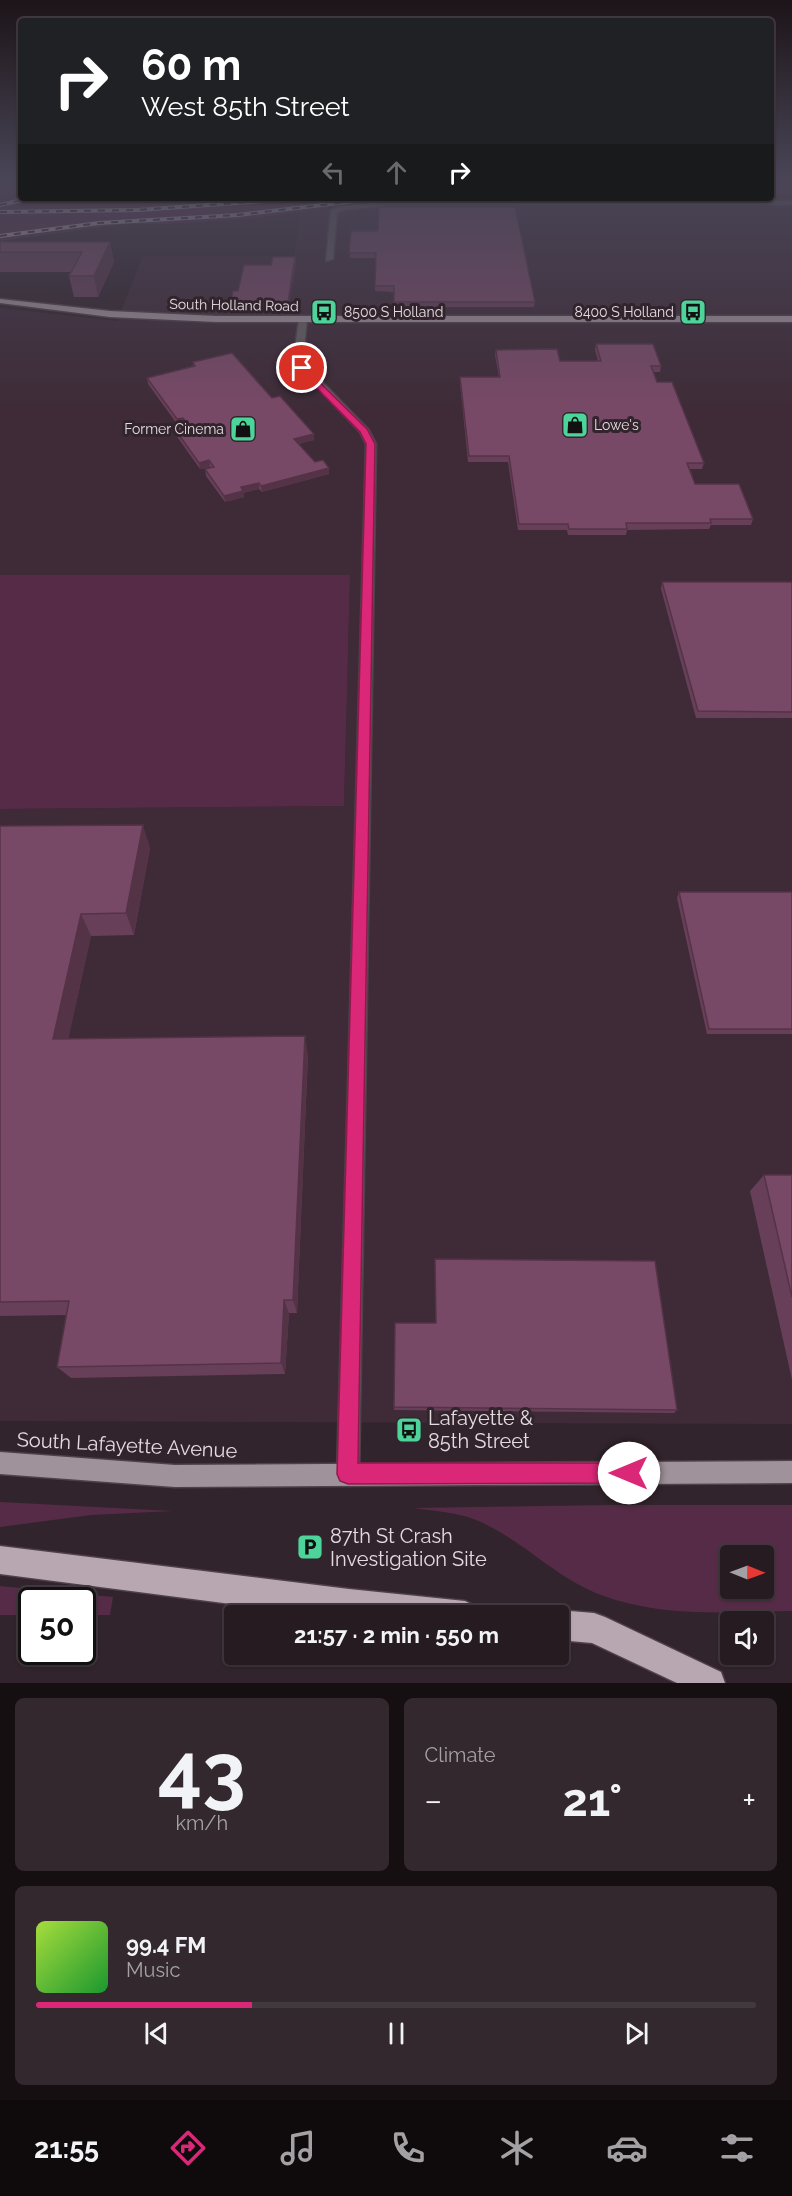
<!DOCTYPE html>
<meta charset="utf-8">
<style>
:root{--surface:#261b21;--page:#32282e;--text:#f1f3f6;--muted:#a4a1a5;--line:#42393f;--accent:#db2777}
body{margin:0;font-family:Raleway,sans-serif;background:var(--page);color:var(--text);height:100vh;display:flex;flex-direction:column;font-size:22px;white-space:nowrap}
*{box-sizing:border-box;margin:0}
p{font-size:20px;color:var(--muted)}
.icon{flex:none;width:33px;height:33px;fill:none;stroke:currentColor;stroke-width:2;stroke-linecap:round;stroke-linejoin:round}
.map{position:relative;height:1683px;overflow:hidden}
.drawer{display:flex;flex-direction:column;gap:15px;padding:15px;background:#150f12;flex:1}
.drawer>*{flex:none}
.hud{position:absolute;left:18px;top:18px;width:756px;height:183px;border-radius:6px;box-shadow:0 2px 4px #0004,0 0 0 2px var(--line);background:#202124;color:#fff;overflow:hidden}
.needle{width:39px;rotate:91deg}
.tools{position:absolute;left:720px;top:1545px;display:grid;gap:12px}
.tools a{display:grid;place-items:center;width:54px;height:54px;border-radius:6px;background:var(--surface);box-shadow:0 2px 4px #0004,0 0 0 2px var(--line);font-size:30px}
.speed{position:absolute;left:18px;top:1587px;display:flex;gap:12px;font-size:30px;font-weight:700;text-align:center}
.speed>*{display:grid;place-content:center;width:78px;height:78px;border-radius:50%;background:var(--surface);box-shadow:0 2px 4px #0004,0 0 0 2px var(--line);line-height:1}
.speed .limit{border:3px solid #111;border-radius:9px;background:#fff;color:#111}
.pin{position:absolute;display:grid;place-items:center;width:51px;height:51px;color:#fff;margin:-26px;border:3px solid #fff;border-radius:50%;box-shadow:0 2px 6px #0007}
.me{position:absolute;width:66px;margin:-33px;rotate:270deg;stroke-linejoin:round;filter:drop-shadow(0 0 4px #0008)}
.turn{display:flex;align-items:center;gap:21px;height:126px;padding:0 24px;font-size:27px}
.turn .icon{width:78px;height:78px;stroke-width:2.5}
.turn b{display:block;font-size:42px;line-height:51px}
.lanes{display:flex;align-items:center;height:57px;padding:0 24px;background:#0003;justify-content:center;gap:30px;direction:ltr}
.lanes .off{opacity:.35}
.big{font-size:45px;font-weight:700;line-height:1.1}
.drawer .tile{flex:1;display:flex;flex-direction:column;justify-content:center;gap:9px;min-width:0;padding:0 21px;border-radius:9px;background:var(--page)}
.drawer .dial{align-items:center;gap:0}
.dial b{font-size:78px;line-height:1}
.song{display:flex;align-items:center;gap:18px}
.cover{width:72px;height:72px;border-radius:9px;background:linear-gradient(135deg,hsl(80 70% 55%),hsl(130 70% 35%))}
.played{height:6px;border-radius:3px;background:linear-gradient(90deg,var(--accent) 30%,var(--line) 30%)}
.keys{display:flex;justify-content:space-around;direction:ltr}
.heat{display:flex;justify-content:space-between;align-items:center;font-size:33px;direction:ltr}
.drawer .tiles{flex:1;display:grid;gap:15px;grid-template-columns:1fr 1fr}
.tile:last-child{grid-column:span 2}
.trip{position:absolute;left:224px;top:1605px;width:345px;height:60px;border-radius:6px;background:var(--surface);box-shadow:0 2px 4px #0004,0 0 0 2px var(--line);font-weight:700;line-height:60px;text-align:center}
.dock{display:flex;height:96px;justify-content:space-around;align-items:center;background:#0f0b0d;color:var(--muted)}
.dock .icon{width:42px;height:42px}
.dock .on{color:var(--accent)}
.dock b{font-size:27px;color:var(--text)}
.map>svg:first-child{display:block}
.built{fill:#3e2b37}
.green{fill:#562b47;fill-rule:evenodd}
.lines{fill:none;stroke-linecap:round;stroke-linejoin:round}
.minor-casing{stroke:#4e4149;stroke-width:3}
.major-casing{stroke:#4e4149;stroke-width:3}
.highway-casing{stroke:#4e4149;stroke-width:3}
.minor{fill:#655e62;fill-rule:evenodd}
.major{fill:#a0929a;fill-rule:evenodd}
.highway{fill:#b8a6b1;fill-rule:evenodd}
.rail-casing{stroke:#bfb5bb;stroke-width:4}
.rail{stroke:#32242c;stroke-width:2;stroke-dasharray:7;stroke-linecap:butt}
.wall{fill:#673f58}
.shaded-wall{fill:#543347}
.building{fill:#784966;stroke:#543347;stroke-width:1.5}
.route{fill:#db2777;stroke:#8e194d;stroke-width:1.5}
.labels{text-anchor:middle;stroke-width:6;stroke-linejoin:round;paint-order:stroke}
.far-street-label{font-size:14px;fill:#e4dbe0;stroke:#32242c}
.far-poi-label{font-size:14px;fill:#e4dbe0;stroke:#32242c;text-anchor:start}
.near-poi-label{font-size:20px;fill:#e4dbe0;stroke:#32242c;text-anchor:start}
.near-street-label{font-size:20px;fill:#e4dbe0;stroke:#32242c}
</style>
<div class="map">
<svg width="792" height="1683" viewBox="0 0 792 1683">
<rect width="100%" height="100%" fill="#32242c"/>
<path class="built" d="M771,175H792V1424L0,1421V809L344,806L350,575H0V308L117,321L143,256H294L301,211L404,198H771Z"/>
<path class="green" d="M0,175H21V198H393L258,218L168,224H126L0,241Z
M0,575H350L344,806L0,809Z
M0,1502L173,1511L91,1515L0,1527Z
M614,1505H792V1611C729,1612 662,1618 601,1595C555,1578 522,1539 476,1520C457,1512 433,1511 413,1508ZM730,1556H764V1588H730Z
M0,1586L113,1597L110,1615H83L82,1600H32L31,1615H0Z"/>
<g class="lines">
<defs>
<path id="minor" d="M389,201H792V205H389L344,210L337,213L333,259L326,261L331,210L342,206Z
M303,316L307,319L303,362L368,429L376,444L359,1474L356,1482L348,1485L340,1482L337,1474L366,444L360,432L293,362L299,319Z"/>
<path id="major" d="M0,299L110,311L216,316H792V322H216L110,317L0,303Z
M0,1452L175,1465L792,1461V1483L175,1487L0,1474Z"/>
<path id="highway" d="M0,1546L349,1589L465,1601L475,1606L480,1616H324L0,1574Z
M558,1610L594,1613L605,1617L721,1672L725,1683H677L592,1643L558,1640V1616H547Z"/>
</defs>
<use href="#minor" class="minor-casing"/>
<use href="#major" class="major-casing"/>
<use href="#highway" class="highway-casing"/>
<use href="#minor" class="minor"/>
<use href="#major" class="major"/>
<use href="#highway" class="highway"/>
<defs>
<path id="rail" d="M0,205L31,198
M0,212L138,210L307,198
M0,236L99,223L238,215L381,198"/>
</defs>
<use href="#rail" class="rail-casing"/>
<use href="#rail" class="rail"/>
</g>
<path class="wall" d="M771,175H792V194L771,195Z
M351,231L535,302L534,307H394V292L375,291L376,258H350Z
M0,242H110L114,262L98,297H74L69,276L71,272H0Z
M295,257L296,262L288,308H231V302L238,291L271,265Z
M596,344L661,366L660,372H653L657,382L704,463L702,469H690L695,484L753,519L751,525H711L709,529L627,530L626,535H568L567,530H518L508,462H468L460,383V377H499L495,355L496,350L560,361H598L595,350Z
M193,362L272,398L314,434V440L298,444L315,462L329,468V474L262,492L259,489L243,493L244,497L225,502L206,476L205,469L211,468L210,467L200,469L173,431L172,425L177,424L148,384L147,378L193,366Z
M662,582H792V718H696L661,589Z
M0,826L150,848L134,935L91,936L68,1039L308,1055L297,1313H289L285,1374L71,1378L57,1367L66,1315L0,1316Z
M679,892H792V1034H707L677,898Z
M764,1175H792V1380L750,1191Z
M435,1259L677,1410L674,1413L394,1410L395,1323H436Z"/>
<path class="shaded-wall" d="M110,242L114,262L98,297L94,276Z
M295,257L296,262L288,308V302Z
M183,418L184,424L178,425L177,419Z
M314,434V440L294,445V439Z
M209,460L210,467L200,469L199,463Z
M329,468V474L262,492L261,486Z
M259,483V489L243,493L244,497L225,502L224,496L241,487Z
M143,825L150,848L134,935L126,913Z
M81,914L91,936L64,1059L53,1039Z
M305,1036L308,1055L297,1313L293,1300Z
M284,1300L289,1313L285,1374L281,1363Z"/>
<path class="building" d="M771,175H792V180H771Z
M379,207H515L535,302H394V286H375L376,253H349L351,231H378Z
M0,242H110L94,276H69L82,252H0Z
M273,257H295L288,302H231L233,291H238L244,265H271Z
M596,344H653L661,366H651L657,382H672L704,463H687L695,484H739L753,519H710L711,523H626L627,529H569L568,524H519L509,456H469L460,377H500L496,350L557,349L560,361H601Z
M232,353L272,398L280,396L314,434L294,439L315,462L323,460L329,468L261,486L259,483L241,487L243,491L224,496L205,469L214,467L209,460L199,463L172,425L186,422L183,418L177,419L147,378L195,366L193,362Z
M662,582H792V712L698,711Z
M143,825L126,913L81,914L53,1039L305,1036L293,1300H284L281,1363L57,1367L69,1301L0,1302V826Z
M679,892H792V1029H709Z
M764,1175H792V1297Z
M435,1259L655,1261L677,1410L394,1407L395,1323H436Z"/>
<linearGradient id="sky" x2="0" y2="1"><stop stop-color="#1c1418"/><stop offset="0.43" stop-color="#494556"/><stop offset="1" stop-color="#494556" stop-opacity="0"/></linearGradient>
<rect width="792" height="411" fill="url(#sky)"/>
<path class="route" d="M302,365L367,429L375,444L358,1463H629L636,1466L639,1473L636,1480L629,1483L348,1484L340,1481L337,1474L366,444L360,432L299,370L297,368Z"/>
<defs>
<symbol id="bus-square" viewBox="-11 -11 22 22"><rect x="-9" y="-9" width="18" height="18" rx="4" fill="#4cd49b" stroke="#32242c"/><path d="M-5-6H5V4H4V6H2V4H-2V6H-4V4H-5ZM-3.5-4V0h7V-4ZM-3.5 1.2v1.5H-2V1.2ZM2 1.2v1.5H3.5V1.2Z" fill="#111"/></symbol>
<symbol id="shop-square" viewBox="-11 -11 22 22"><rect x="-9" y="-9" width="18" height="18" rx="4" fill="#4cd49b" stroke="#32242c"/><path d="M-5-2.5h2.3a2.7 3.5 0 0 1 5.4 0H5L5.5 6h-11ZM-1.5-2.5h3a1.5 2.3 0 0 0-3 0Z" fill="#111"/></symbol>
<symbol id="parking-square" viewBox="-11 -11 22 22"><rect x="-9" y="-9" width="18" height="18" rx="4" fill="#4cd49b" stroke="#32242c"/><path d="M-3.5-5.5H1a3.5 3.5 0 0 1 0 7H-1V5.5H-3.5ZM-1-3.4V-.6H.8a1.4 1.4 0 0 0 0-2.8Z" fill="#111"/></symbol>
</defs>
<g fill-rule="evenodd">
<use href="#bus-square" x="309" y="297" width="30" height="30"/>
<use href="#bus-square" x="678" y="297" width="30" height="30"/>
<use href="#shop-square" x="560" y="410" width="30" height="30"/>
<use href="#shop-square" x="228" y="414" width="30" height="30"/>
<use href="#bus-square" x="394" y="1415" width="30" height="30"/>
<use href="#parking-square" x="295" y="1532" width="30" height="30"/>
</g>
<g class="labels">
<g class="far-street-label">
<text transform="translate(234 305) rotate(1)" y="5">South Holland Road</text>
</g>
<g class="far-poi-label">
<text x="344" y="317">8500 S Holland</text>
<text x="674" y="317" text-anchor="end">8400 S Holland</text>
<text x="594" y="430">Lowe's</text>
<text x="224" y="434" text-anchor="end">Former Cinema</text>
</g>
<g class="near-poi-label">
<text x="428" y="1425">Lafayette &amp;<tspan x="428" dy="23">85th Street</tspan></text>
<text x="330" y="1543">87th St Crash<tspan x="330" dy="23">Investigation Site</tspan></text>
</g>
<g class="near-street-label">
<text transform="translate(127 1445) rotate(3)" y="7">South Lafayette Avenue</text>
</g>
</g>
</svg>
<div class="tools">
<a><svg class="needle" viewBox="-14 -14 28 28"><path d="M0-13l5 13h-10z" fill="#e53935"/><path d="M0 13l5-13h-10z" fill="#a4a1a5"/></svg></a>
<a><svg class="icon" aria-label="sound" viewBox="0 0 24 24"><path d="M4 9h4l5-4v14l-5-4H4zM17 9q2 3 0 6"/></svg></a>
</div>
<div class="speed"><div class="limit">50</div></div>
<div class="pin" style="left:302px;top:368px;background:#d93025"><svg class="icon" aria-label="arrive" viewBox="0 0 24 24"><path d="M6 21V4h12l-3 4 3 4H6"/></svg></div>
<svg class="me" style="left:629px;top:1473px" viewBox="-20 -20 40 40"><circle r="19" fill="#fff"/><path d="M0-13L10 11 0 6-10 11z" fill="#db2777"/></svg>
<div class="trip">21:57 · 2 min · 550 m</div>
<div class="hud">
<div class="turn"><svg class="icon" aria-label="right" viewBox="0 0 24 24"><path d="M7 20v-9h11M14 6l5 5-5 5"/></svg><div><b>60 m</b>West 85th Street</div></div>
<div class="lanes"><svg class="icon off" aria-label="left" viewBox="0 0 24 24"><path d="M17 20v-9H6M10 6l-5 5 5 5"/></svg><svg class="icon off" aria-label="ahead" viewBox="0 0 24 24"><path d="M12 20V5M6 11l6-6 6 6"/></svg><svg class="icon" aria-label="right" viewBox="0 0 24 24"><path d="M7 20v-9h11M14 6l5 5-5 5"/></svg></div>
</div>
</div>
<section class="drawer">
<div class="tiles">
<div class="tile dial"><b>43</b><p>km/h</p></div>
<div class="tile"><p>Climate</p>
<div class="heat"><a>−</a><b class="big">21°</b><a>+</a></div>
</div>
<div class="tile">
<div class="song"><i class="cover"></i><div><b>99.4 FM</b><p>Music</p></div></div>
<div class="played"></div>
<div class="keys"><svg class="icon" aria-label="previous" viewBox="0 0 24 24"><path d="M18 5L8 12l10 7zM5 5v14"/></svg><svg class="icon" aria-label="pause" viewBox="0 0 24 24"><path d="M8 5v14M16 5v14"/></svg><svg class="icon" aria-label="next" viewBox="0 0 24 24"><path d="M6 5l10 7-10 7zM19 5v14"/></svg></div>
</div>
</div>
</section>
<nav class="dock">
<b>21:55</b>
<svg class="icon on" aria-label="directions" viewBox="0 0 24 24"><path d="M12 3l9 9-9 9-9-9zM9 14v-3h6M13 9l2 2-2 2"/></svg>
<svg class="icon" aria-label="music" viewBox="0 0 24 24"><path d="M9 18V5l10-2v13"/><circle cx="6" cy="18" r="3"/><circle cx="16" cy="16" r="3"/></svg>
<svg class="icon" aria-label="phone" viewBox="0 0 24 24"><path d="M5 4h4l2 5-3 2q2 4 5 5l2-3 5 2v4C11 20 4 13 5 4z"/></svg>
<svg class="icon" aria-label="climate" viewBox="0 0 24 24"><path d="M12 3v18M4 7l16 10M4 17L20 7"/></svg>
<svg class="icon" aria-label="car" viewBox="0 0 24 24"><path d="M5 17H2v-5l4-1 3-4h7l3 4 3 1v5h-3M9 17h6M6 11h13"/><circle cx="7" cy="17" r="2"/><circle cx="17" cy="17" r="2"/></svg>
<svg class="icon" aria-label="filters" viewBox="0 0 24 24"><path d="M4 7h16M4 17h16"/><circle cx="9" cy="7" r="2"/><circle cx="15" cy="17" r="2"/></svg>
</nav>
